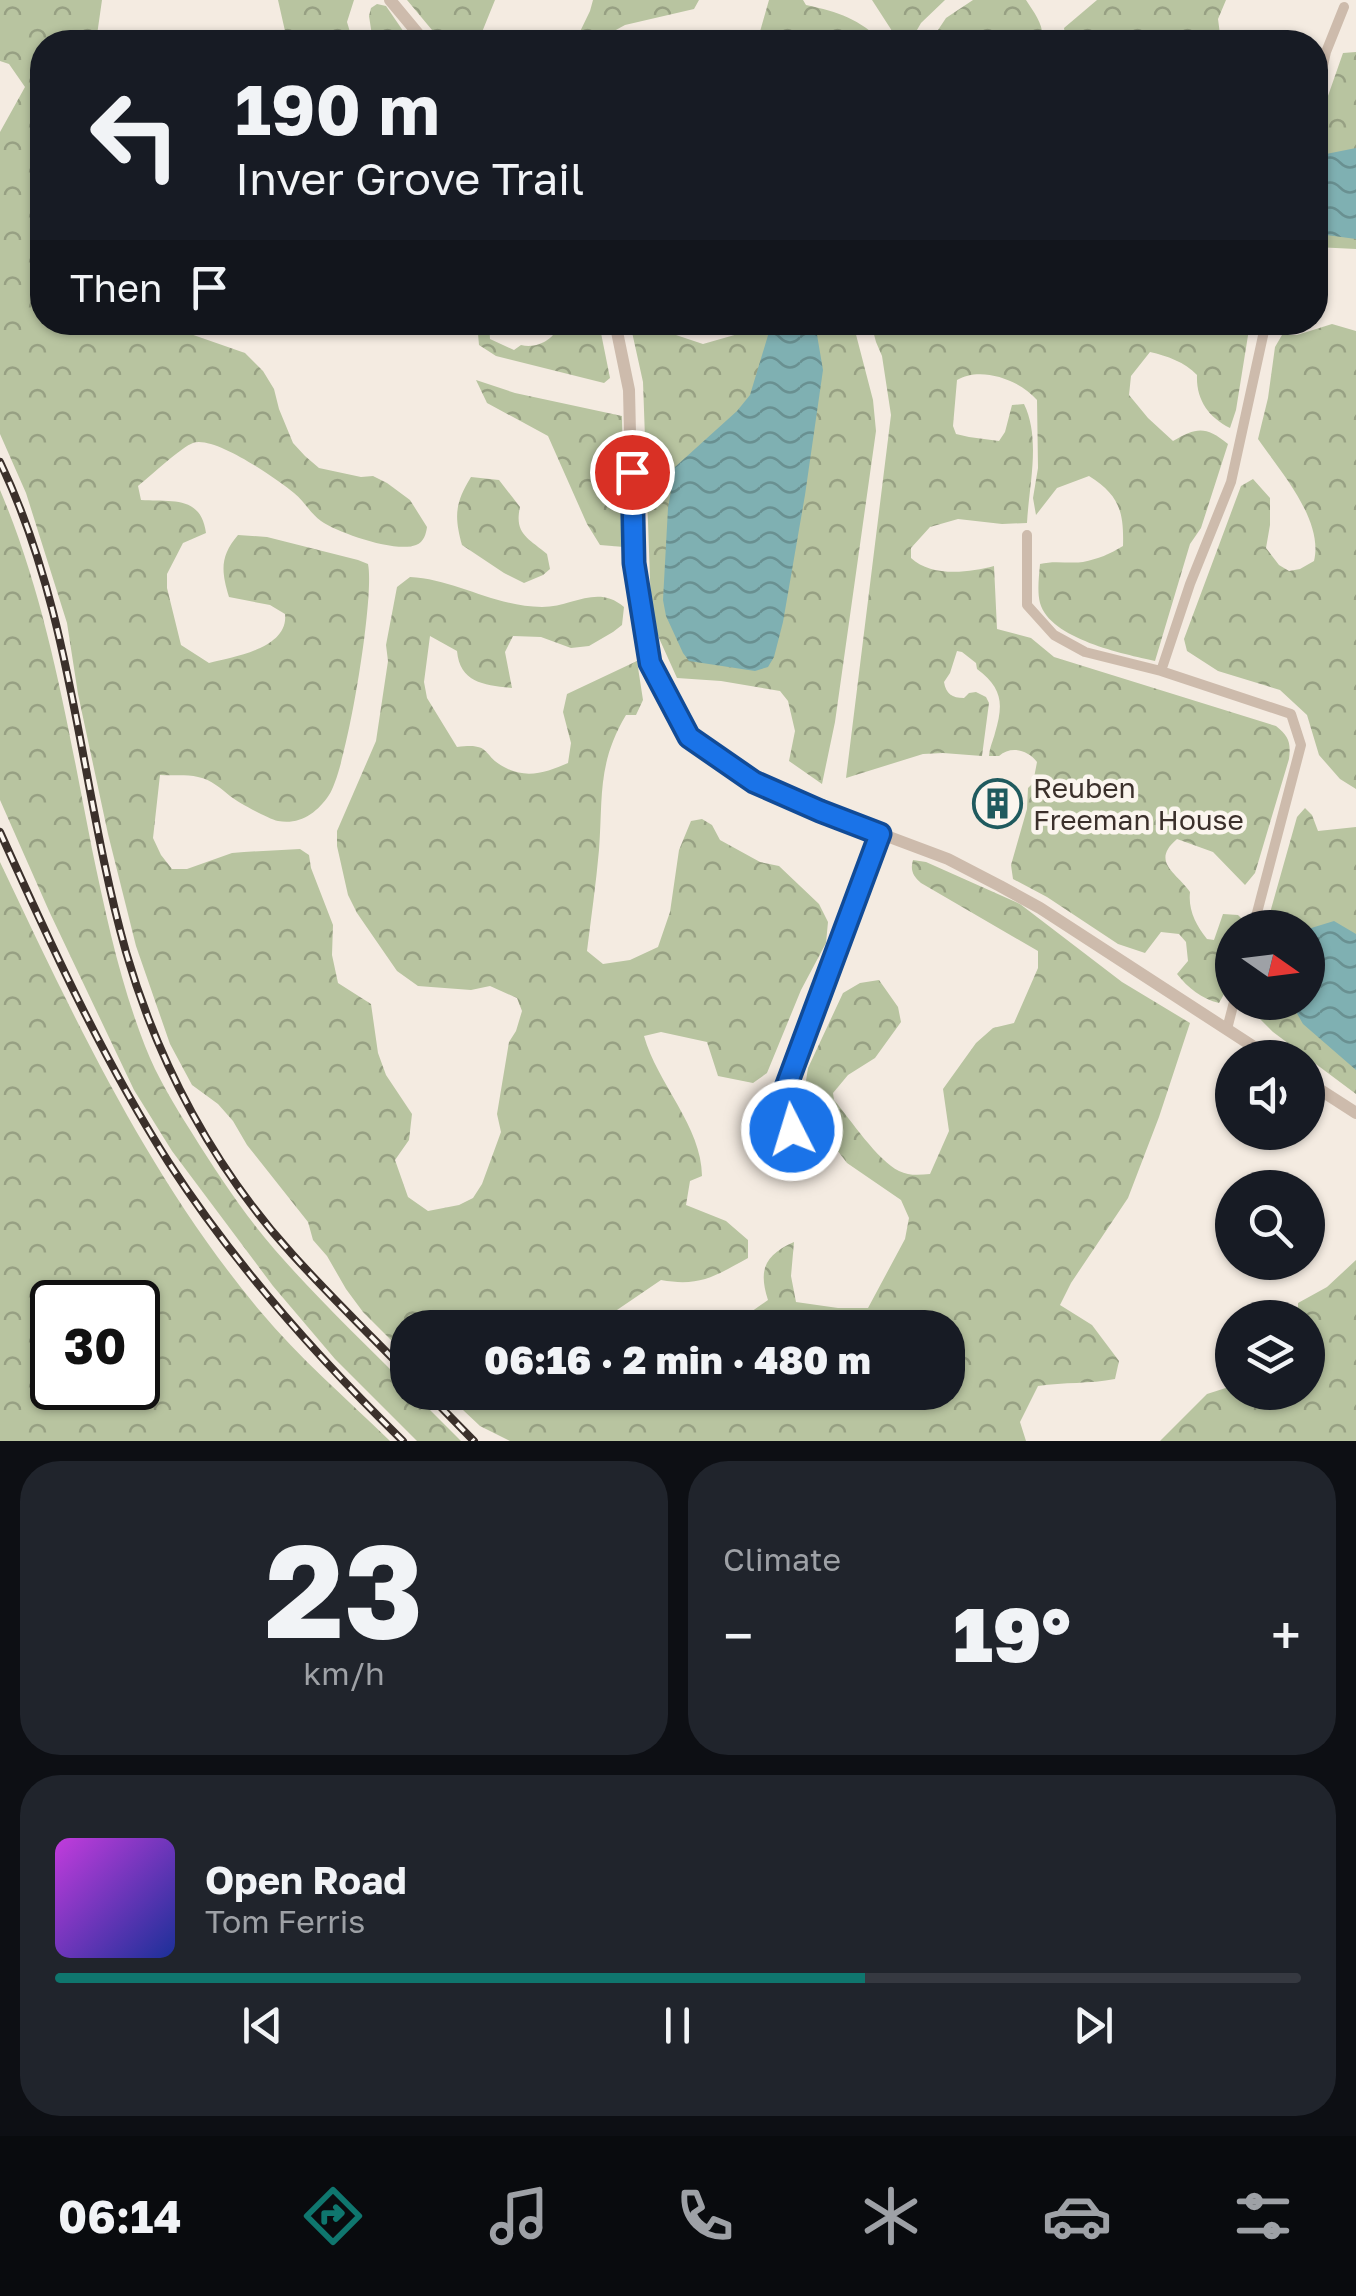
<!DOCTYPE html>
<meta charset="utf-8">
<style>
:root{--surface:#171b24;--page:#20242c;--text:#f1f3f6;--muted:#9ea1a6;--line:#363941;--accent:#0f766e}
body{margin:0;font-family:"Golos Text",sans-serif;background:var(--page);color:var(--text);height:100vh;display:flex;flex-direction:column;font-size:38px;white-space:nowrap}
*{box-sizing:border-box;margin:0}
p{font-size:32px;color:var(--muted)}
.icon{flex:none;width:55px;height:55px;fill:none;stroke:currentColor;stroke-width:2;stroke-linecap:round;stroke-linejoin:round}
.map{position:relative;height:1441px;overflow:hidden}
.panel{display:flex;flex-direction:column;gap:20px;padding:20px;background:#0d0f14;flex:1}
.panel>*{flex:none}
.banner{position:absolute;left:30px;top:30px;width:1298px;height:305px;border-radius:40px;box-shadow:0 2px 8px #0004;background:#171b24;color:var(--text);overflow:hidden}
.needle{width:65px;rotate:104deg}
.fabs{position:absolute;left:1215px;top:910px;display:grid;gap:20px}
.fabs a{display:grid;place-items:center;width:110px;height:110px;border-radius:50%;background:var(--surface);box-shadow:0 2px 8px #0004;font-size:50px}
.speed{position:absolute;left:30px;top:1280px;display:flex;gap:20px;font-size:50px;font-weight:700;text-align:center}
.speed>*{display:grid;place-content:center;width:130px;height:130px;border-radius:50%;background:var(--surface);box-shadow:0 2px 8px #0004;line-height:1}
.speed .limit{border:5px solid #111;border-radius:15px;background:#fff;color:#111}
.pin{position:absolute;display:grid;place-items:center;width:85px;height:85px;color:#fff;margin:-42px;border:5px solid #fff;border-radius:50%;box-shadow:0 2px 10px #0007}
.me{position:absolute;width:110px;margin:-55px;rotate:355deg;stroke-linejoin:round;filter:drop-shadow(0 0 8px #0008)}
.turn{display:flex;align-items:center;gap:35px;height:210px;padding:0 40px;font-size:45px}
.turn .icon{width:130px;height:130px;stroke-width:2.5}
.turn b{display:block;font-size:70px;line-height:85px}
.then{display:flex;align-items:center;height:95px;padding:0 40px;background:#0003;gap:20px;font-size:38px}
.big{font-size:75px;font-weight:800;line-height:1.1}
.panel .widget{flex:1;display:flex;flex-direction:column;justify-content:center;gap:15px;min-width:0;padding:0 35px;border-radius:40px;background:var(--page)}
.panel .dial{align-items:center;gap:0}
.dial b{font-size:130px;line-height:1}
.song{display:flex;align-items:center;gap:30px}
.cover{width:120px;height:120px;border-radius:15px;background:linear-gradient(135deg,hsl(290 70% 55%),hsl(230 70% 35%))}
.played{height:10px;border-radius:5px;background:linear-gradient(90deg,var(--accent) 65%,var(--line) 65%)}
.keys{display:flex;justify-content:space-around;direction:ltr}
.heat{display:flex;justify-content:space-between;align-items:center;font-size:55px;direction:ltr}
.panel .tiles{flex:1;display:grid;gap:20px;grid-template-columns:1fr 1fr}
.widget:last-child{grid-column:span 2}
.trip{position:absolute;left:390px;top:1310px;width:575px;height:100px;border-radius:40px;background:var(--surface);box-shadow:0 2px 8px #0004;font-weight:800;line-height:100px;text-align:center}
.tabs{display:flex;height:160px;justify-content:space-around;align-items:center;background:#090b0e;color:var(--muted)}
.tabs .icon{width:70px;height:70px}
.tabs .on{color:var(--accent)}
.tabs b{font-size:45px;color:var(--text)}
.map>svg:first-child{display:block}
.forest{fill:url(#forest-crowns);fill-rule:evenodd}
.water{fill:url(#water-waves)}
.lines{fill:none;stroke-linecap:round;stroke-linejoin:round}
.minor{stroke:#cdbbac;stroke-width:10}
.tertiary{stroke:#cdbbac;stroke-width:12}
.rail-casing{stroke:#3b302b;stroke-width:8}
.rail{stroke:#fbf5ee;stroke-width:4;stroke-dasharray:11;stroke-linecap:butt}
.route-casing{stroke:#114b97;stroke-width:25}
.route{stroke:#1a73e8;stroke-width:18}
.labels{text-anchor:middle;stroke-width:9;stroke-linejoin:round;paint-order:stroke}
.poi-label{font-size:28px;fill:#3b302b;stroke:#fbf5ee;text-anchor:start}
</style>
<div class="map">
<svg width="1356" height="1441" viewBox="0 0 1356 1441">
<defs>
<pattern id="forest-crowns" width="20" height="18" patternUnits="userSpaceOnUse" patternTransform="scale(2.5)"><rect width="20" height="18" fill="#b8c4a0"/><path d="M2 6a3 3 0 1 1 6 0M12 15a3 3 0 1 1 6 0" fill="none" stroke="#97a083"/></pattern>
<pattern id="water-waves" width="16" height="10" patternUnits="userSpaceOnUse" patternTransform="scale(2.5)"><rect width="16" height="10" fill="#7fb0b2"/><path d="M0 5q4-4 8 0t8 0" fill="none" stroke="#699091"/></pattern>
</defs>
<rect width="100%" height="100%" fill="#f4ebe1"/>
<path class="forest" d="M0,0H102L96,42H42V322L159,323L245,353L263,371L274,389L279,409L293,443L305,456L319,468L361,477L373,476L387,483L410,500L427,527C426,534 424,542 416,545C396,553 338,533 321,521C311,514 304,501 294,493C277,479 214,435 193,443C183,446 149,477 138,486L141,500C171,502 201,495 206,533L183,543L167,574V588L181,645L209,663C234,657 289,648 285,614L270,605L229,597C221,571 220,556 238,535L267,537L358,560L368,564C375,596 347,769 329,795C317,813 300,825 278,821C267,818 239,803 230,796C220,788 212,780 198,777C186,774 172,776 160,775L153,838L161,855L172,869H187L232,853L244,852L300,849L309,855L311,868L333,925L332,955L338,983L371,1004L378,1053L386,1075L412,1114L409,1140L395,1160L408,1197L428,1211L459,1205L473,1198L482,1184L501,1132L497,1114L509,1042L516,1031L522,1011L517,998L490,986L471,990L418,986L397,971L357,913L348,895L337,846V831L376,741L388,661L386,645L397,587L410,577C455,579 495,607 542,607C573,607 597,584 624,607L622,625L613,632L589,646L571,648L541,637L513,636L505,652L512,688C484,685 460,683 457,651L430,636L424,682L427,698L457,747C493,742 481,756 506,768C527,779 548,772 568,763L571,743L563,712L567,694L637,661L643,700L636,715H626C597,764 603,797 599,850C596,884 591,918 587,951L603,964L630,960L658,947L670,912L679,850L691,821L702,819L712,825L720,840L760,862L779,866L819,904L828,922L826,943L801,990L767,1073L753,1083L718,1076L707,1042L661,1032L644,1036C657,1083 702,1127 702,1176L690,1181L686,1205L726,1221L748,1240V1258C715,1276 700,1287 661,1280L592,1327L408,1328L407,1356L363,1312L346,1289L327,1256L313,1240L308,1222L247,1145L233,1121L218,1104L192,1085L170,1044L136,946L108,834L78,694L67,623L26,493L0,434V132L25,87L9,64L0,61Z
M278,0H354L347,22L353,42H278L285,31Z
M407,0H495L478,42H442Z
M593,0H699L694,9L625,25L594,42H575L590,11Z
M769,0H803L806,5C839,12 859,19 883,42H757Z
M872,0H945L921,23L910,42L894,34Z
M973,0H1026C1035,14 1045,26 1042,42H930L946,18Z
M1097,0H1226L1218,19L1221,42H1066L1064,28Z
M377,4L386,6L408,38L407,42H373L369,16L371,8Z
M1356,52V249L1315,247V178L1323,133L1322,113L1343,53Z
M477,323H489L490,339L514,350L521,345C538,349 555,339 560,323H599L610,378L604,383L496,356L479,345Z
M630,323H666L670,333L703,344L738,334L744,323H853L873,400L876,431L835,722L822,784L789,761L795,731L788,701L780,691L721,681L677,678L654,627L651,607L643,382Z
M871,323H1250L1236,410L1230,428C1208,417 1196,399 1197,375C1185,362 1167,356 1150,352L1131,376L1129,395L1148,418L1173,441C1196,428 1205,425 1228,444L1201,528L1190,544L1155,661C1124,654 1050,639 1040,603C1037,592 1039,576 1040,564C1055,560 1069,564 1083,562C1098,559 1110,554 1123,546C1124,511 1119,495 1089,476L1057,488L1036,515L1033,498L1038,468L1037,400C1019,379 980,366 957,380L953,426L956,434L969,437L999,441L1005,432L1012,405L1024,404C1041,439 1029,485 1027,523L1002,524L958,519L930,527L911,548V558C931,577 968,573 994,566L997,629L1031,638L1054,657L1276,726C1289,736 1291,743 1289,759L1255,873L1245,885L1213,852L1177,839C1150,862 1177,873 1190,892C1188,910 1196,925 1207,939L1214,940L1223,914L1238,915L1246,923V927L1232,928V980L1219,1003C1202,999 1188,988 1177,974L1188,961L1186,942L1179,934L1161,932L1145,953L1118,944L1047,897L1013,879L1011,865L1027,809L1028,788L1033,783L1037,762C1028,750 1011,745 999,756H989C990,746 993,741 995,733C1004,703 1002,688 977,669L976,663L962,652L957,651L950,673L944,682C946,694 952,698 964,698L969,693L976,692L986,697L989,703L982,756L943,753L923,754L846,778L891,415L882,356L876,342Z
M1332,324L1356,331V789L1340,779L1319,755L1307,715L1280,690L1218,671L1187,651L1184,639L1241,486L1253,479L1270,498V525L1266,548L1279,565L1289,571L1300,569L1314,561C1324,520 1280,471 1258,439L1268,398L1275,347L1282,335H1297Z
M476,380L515,393L622,416L624,547L600,545L587,524L548,436L487,403Z
M471,477L499,480L520,507C514,534 528,538 547,554L550,569L543,575L524,583L504,573L462,545C454,516 455,503 471,477Z
M0,490C48,603 68,728 92,849C106,916 120,982 145,1046C157,1077 175,1106 192,1133C217,1173 244,1214 275,1250C317,1298 363,1342 407,1386L408,1392L413,1393L461,1441H417L335,1359L273,1286L172,1151L134,1090L49,911L0,800Z
M1305,808L1312,815L1318,831L1356,827V1094L1273,1032L1252,1011L1254,1003L1308,1002V928L1266,927L1297,817Z
M913,860L926,862L1020,904L1122,982L1190,1023L1159,1117L1128,1198L1071,1283L1060,1305L1092,1325L1119,1361L1115,1379C1090,1384 1064,1382 1038,1386L1020,1422L1026,1441H510L480,1426L445,1393L948,1392V1328L694,1327L748,1314L768,1300C758,1269 765,1255 794,1242L791,1276L796,1302L838,1308H868L905,1239L909,1218L901,1200L847,1163L805,1108V1087L808,1068L843,993L860,983L879,980L898,1007L901,1022L875,1058L848,1075L833,1093L834,1100C850,1119 878,1161 899,1171C909,1176 919,1175 930,1174L949,1131L943,1089L976,1043L993,1028L1014,1023L1038,968V951L921,883C913,876 910,870 913,860Z
M0,862C74,1018 148,1177 260,1311C299,1358 346,1398 390,1441H0ZM52,1302H138V1388H52Z
M1356,1260V1441H1160L1207,1394L1232,1386V1392H1308V1318L1298,1317V1303L1327,1287Z"/>
<path class="water" d="M1356,148V239L1319,234L1315,228V160L1321,155Z
M772,322L815,323L823,370L805,495L783,622L774,657L768,667L755,671L689,661L683,653L666,616L663,600L668,508L675,467L737,411L750,395Z
M1334,921L1356,934V1070L1303,1024L1291,1003L1308,1002V929Z"/>
<g class="lines">
<path class="minor" d="M1315,101L1326,52L1344,7
M1027,535V605L1054,635L1085,652L1161,671L1291,714L1301,745L1253,928
M1161,671L1190,584L1231,482L1266,322
M1227,1029L1234,1002
M801,1165L783,1095L880,834"/>
<path class="tertiary" d="M390,0L425,42
M615,322L629,390L633,563L650,663L689,737L754,782L820,811L948,859L1000,886L1040,908L1271,1058
M1308,1082L1356,1113"/>
<defs>
<path id="rail" d="M0,462C74,616 80,790 126,952C158,1063 214,1168 292,1254C329,1295 369,1334 408,1374
M0,832C51,945 102,1058 169,1163C235,1265 316,1356 403,1441
M426,1392L474,1441"/>
</defs>
<use href="#rail" class="rail-casing"/>
<use href="#rail" class="rail"/>
</g>
<g class="lines">
<defs>
<path id="route" d="M632,472L634,563L650,663L689,737L754,782L820,811L880,834L783,1095L792,1130"/>
</defs>
<use href="#route" class="route-casing"/>
<use href="#route" class="route"/>
</g>
<defs>
<symbol id="building-ring" viewBox="-11 -11 22 22"><circle r="9.5" fill="#fbf5ee" stroke="#1f5a5e" stroke-width="1.5"/><path d="M-4-6H4V6H1V3H-1V6H-4ZM-2.5-4.3h1.7v1.8h-1.7ZM.8-4.3h1.7v1.8H.8ZM-2.5-1h1.7V.8h-1.7ZM.8-1h1.7V.8H.8Z" fill="#1f5a5e"/></symbol>
</defs>
<g fill-rule="evenodd">
<use href="#building-ring" x="970" y="776" width="55" height="55"/>
</g>
<g class="labels">
<g class="poi-label">
<text x="1033" y="798">Reuben<tspan x="1033" dy="32">Freeman House</tspan></text>
</g>
</g>
</svg>
<div class="fabs">
<a><svg class="needle" viewBox="-14 -14 28 28"><path d="M0-13l5 13h-10z" fill="#e53935"/><path d="M0 13l5-13h-10z" fill="#9ea1a6"/></svg></a>
<a><svg class="icon" aria-label="sound" viewBox="0 0 24 24"><path d="M4 9h4l5-4v14l-5-4H4zM17 9q2 3 0 6"/></svg></a>
<a><svg class="icon" aria-label="search" viewBox="0 0 24 24"><circle cx="10" cy="10" r="6"/><path d="M15 15l6 6"/></svg></a>
<a><svg class="icon" aria-label="layers" viewBox="0 0 24 24"><path d="M12 4l9 5-9 5-9-5zM3 14l9 5 9-5"/></svg></a>
</div>
<div class="speed"><div class="limit">30</div></div>
<div class="pin" style="left:632px;top:472px;background:#d93025"><svg class="icon" aria-label="arrive" viewBox="0 0 24 24"><path d="M6 21V4h12l-3 4 3 4H6"/></svg></div>
<svg class="me" style="left:792px;top:1130px" viewBox="-20 -20 40 40"><circle r="17" fill="#1a73e8" stroke="#fff" stroke-width="3"/><path d="M0-11L8 9 0 5-8 9z" fill="#fff"/></svg>
<div class="trip">06:16 · 2 min · 480 m</div>
<div class="banner">
<div class="turn"><svg class="icon" aria-label="left" viewBox="0 0 24 24"><path d="M17 20v-9H6M10 6l-5 5 5 5"/></svg><div><b>190 m</b>Inver Grove Trail</div></div>
<div class="then">Then<svg class="icon" aria-label="arrive" viewBox="0 0 24 24"><path d="M6 21V4h12l-3 4 3 4H6"/></svg></div>
</div>
</div>
<section class="panel">
<div class="tiles">
<div class="widget dial"><b>23</b><p>km/h</p></div>
<div class="widget"><p>Climate</p>
<div class="heat"><a>−</a><b class="big">19°</b><a>+</a></div>
</div>
<div class="widget">
<div class="song"><i class="cover"></i><div><b>Open Road</b><p>Tom Ferris</p></div></div>
<div class="played"></div>
<div class="keys"><svg class="icon" aria-label="previous" viewBox="0 0 24 24"><path d="M18 5L8 12l10 7zM5 5v14"/></svg><svg class="icon" aria-label="pause" viewBox="0 0 24 24"><path d="M8 5v14M16 5v14"/></svg><svg class="icon" aria-label="next" viewBox="0 0 24 24"><path d="M6 5l10 7-10 7zM19 5v14"/></svg></div>
</div>
</div>
</section>
<nav class="tabs">
<b>06:14</b>
<svg class="icon on" aria-label="directions" viewBox="0 0 24 24"><path d="M12 3l9 9-9 9-9-9zM9 14v-3h6M13 9l2 2-2 2"/></svg>
<svg class="icon" aria-label="music" viewBox="0 0 24 24"><path d="M9 18V5l10-2v13"/><circle cx="6" cy="18" r="3"/><circle cx="16" cy="16" r="3"/></svg>
<svg class="icon" aria-label="phone" viewBox="0 0 24 24"><path d="M5 4h4l2 5-3 2q2 4 5 5l2-3 5 2v4C11 20 4 13 5 4z"/></svg>
<svg class="icon" aria-label="climate" viewBox="0 0 24 24"><path d="M12 3v18M4 7l16 10M4 17L20 7"/></svg>
<svg class="icon" aria-label="car" viewBox="0 0 24 24"><path d="M5 17H2v-5l4-1 3-4h7l3 4 3 1v5h-3M9 17h6M6 11h13"/><circle cx="7" cy="17" r="2"/><circle cx="17" cy="17" r="2"/></svg>
<svg class="icon" aria-label="filters" viewBox="0 0 24 24"><path d="M4 7h16M4 17h16"/><circle cx="9" cy="7" r="2"/><circle cx="15" cy="17" r="2"/></svg>
</nav>
